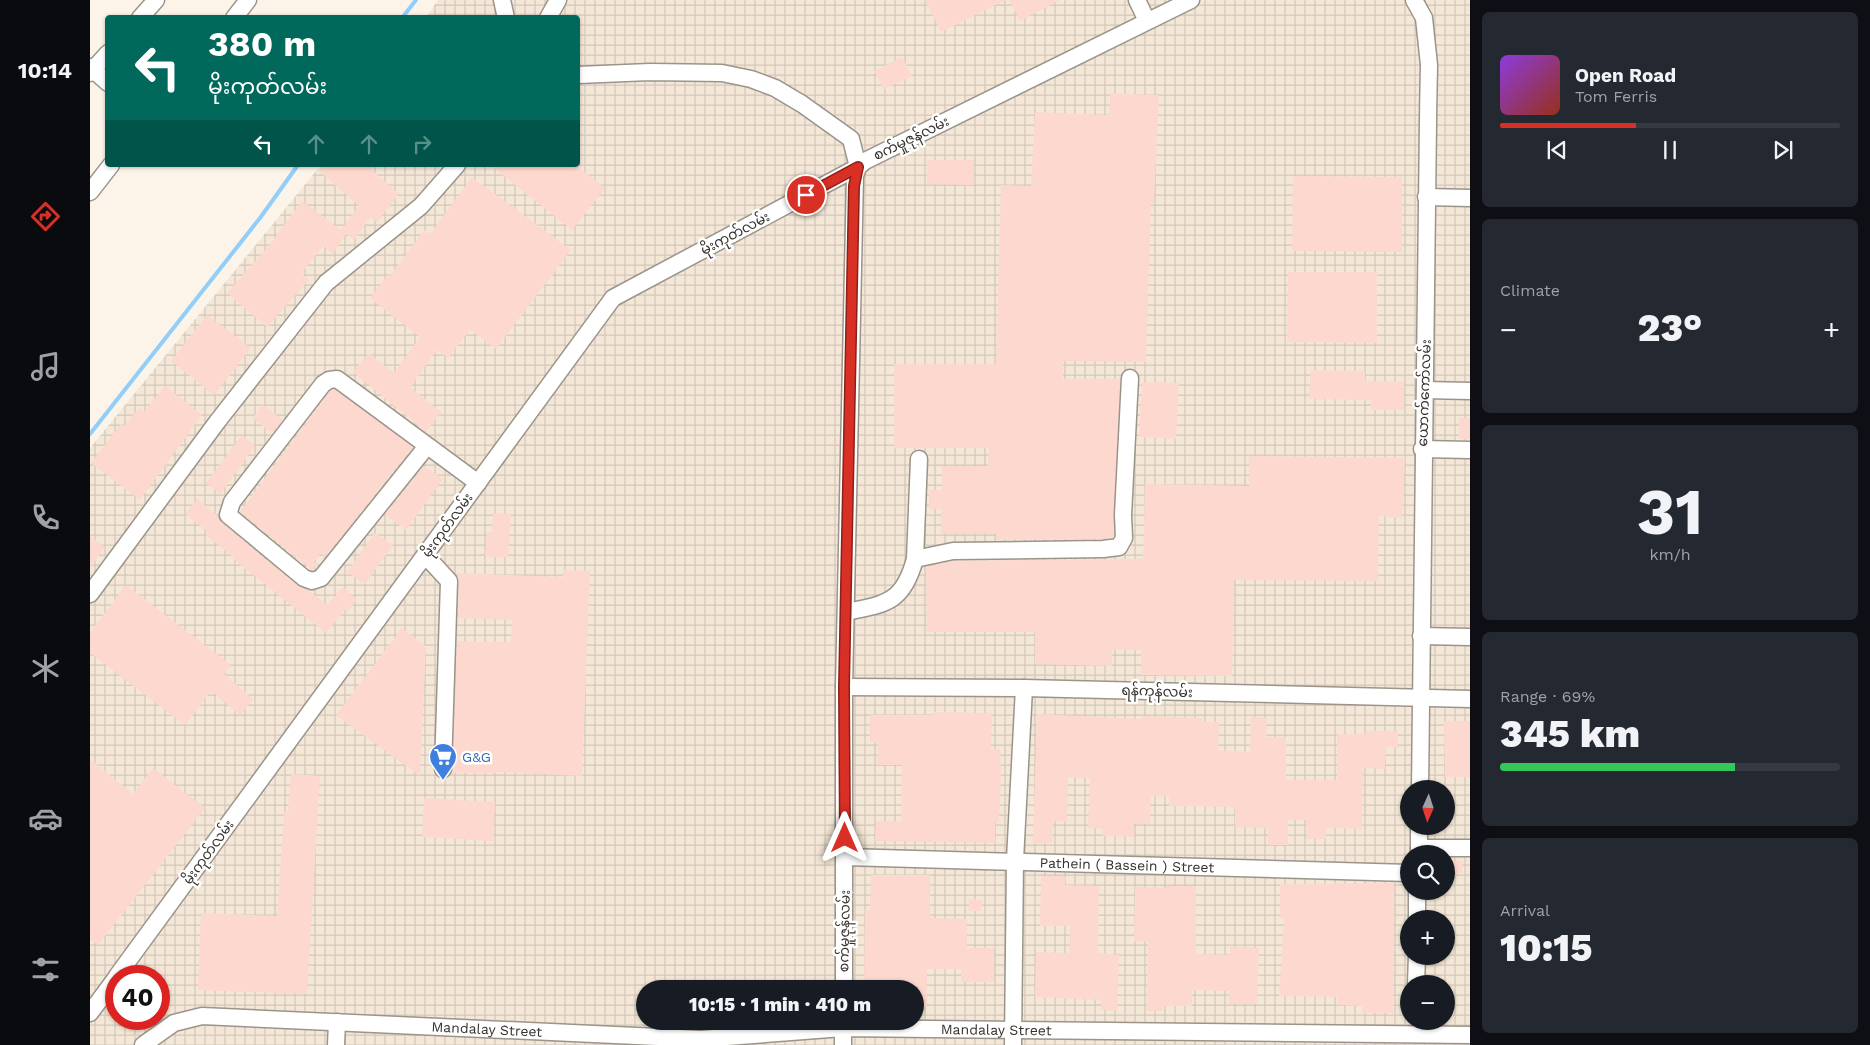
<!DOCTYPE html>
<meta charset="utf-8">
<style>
:root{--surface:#171b24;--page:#242831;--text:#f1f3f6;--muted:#9ea1a6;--line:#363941;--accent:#d93025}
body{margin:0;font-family:"Work Sans","Noto Sans Myanmar",sans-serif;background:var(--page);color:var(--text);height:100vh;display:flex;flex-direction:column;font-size:19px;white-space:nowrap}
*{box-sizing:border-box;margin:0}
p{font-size:16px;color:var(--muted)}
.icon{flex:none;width:28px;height:28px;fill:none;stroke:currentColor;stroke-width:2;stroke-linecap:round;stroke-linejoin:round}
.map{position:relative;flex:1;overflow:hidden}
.panel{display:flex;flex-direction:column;gap:12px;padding:12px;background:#0d0f14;width:400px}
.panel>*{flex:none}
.top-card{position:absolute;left:15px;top:15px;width:475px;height:152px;border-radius:5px;box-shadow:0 1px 4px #0004;background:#00695c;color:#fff;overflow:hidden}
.needle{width:32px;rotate:183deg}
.buttons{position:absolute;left:1310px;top:780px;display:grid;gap:10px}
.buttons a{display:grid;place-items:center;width:55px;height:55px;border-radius:50%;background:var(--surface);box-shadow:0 1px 4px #0004;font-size:25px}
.speed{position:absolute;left:15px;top:965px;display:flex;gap:10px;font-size:25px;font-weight:700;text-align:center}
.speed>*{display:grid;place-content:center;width:65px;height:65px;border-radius:50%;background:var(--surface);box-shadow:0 1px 4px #0004;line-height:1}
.speed .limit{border:8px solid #d22;background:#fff;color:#111}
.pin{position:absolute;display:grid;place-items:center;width:42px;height:42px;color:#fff;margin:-21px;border:2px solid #fff;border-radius:50%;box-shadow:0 1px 5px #0007}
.me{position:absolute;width:55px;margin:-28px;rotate:0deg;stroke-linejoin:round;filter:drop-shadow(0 0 4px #0008)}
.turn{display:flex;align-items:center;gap:18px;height:105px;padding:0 20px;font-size:22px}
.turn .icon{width:65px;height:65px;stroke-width:2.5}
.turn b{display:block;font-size:35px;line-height:42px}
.lanes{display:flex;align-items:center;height:48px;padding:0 20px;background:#0003;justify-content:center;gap:25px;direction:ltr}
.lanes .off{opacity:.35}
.big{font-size:38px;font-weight:800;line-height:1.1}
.panel .tile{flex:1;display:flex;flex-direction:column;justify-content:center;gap:8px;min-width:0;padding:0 18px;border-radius:8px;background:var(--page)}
.panel .dial{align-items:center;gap:0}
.dial b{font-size:65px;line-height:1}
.song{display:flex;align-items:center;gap:15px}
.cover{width:60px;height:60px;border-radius:8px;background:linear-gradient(135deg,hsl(270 70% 55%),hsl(10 70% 35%))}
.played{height:5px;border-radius:2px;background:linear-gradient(90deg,var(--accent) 40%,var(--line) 40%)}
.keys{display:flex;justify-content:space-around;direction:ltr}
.heat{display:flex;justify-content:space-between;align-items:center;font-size:28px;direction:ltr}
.charge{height:8px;border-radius:4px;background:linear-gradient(90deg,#34c759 69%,var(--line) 0)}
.trip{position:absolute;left:546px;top:980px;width:288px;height:50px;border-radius:25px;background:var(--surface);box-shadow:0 1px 4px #0004;font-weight:800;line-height:50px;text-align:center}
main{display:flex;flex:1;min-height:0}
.tabs{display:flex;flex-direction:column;width:90px;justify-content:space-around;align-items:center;background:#090b0e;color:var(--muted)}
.tabs .icon{width:35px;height:35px}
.tabs .active{color:var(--accent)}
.tabs b{font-size:22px;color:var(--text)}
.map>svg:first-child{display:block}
.industrial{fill:url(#industrial-grid);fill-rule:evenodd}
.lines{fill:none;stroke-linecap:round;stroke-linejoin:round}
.stream{stroke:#91cef9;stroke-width:4}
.building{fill:#fcd8ce}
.minor-casing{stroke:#9b948a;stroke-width:19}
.minor{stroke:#fff;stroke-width:16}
.route-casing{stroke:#8d1f18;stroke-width:12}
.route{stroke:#d93025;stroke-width:9}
.labels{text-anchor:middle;stroke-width:5;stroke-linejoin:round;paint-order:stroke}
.street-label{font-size:14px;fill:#36332e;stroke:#fff}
.shop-label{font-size:14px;fill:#366cbe;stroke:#fff;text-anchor:start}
</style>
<main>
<nav class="tabs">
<b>10:14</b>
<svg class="icon active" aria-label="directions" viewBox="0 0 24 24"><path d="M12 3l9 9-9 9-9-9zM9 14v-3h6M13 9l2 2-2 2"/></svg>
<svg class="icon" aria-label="music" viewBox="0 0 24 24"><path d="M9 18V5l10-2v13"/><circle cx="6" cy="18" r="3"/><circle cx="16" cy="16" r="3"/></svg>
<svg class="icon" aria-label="phone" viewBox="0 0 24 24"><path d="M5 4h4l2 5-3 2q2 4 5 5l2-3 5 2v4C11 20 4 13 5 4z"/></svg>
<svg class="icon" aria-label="climate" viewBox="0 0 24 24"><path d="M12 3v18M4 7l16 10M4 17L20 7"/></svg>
<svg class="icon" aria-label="car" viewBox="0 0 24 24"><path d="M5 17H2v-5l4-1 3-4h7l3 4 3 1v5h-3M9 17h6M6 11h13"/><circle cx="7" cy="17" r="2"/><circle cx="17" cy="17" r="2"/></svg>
<svg class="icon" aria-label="filters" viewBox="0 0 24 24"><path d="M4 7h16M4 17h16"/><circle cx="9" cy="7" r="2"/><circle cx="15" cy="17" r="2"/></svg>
</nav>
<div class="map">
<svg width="1380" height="1045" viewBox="0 0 1380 1045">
<defs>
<pattern id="industrial-grid" width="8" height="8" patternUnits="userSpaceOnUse" patternTransform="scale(1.25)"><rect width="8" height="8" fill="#f4e7d7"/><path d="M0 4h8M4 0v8" fill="none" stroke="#d2c7b9"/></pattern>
</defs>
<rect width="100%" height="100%" fill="#fcf4e9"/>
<path class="industrial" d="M348,0H1380V1045H0V448L231,165H488V18L336,17ZM1319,789H1356V826H1319ZM1319,854H1356V891H1319ZM1319,919H1356V956H1319ZM26,976H69V1019H26ZM1319,984H1356V1021H1319ZM555,989H825V1021H555Z"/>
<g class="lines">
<path class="stream" d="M312,18L326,0
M0,434L170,218L208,165"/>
</g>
<path class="building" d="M835,0H916L851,32Z
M919,0H970L930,21Z
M812,57L822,76L794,89L784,71Z
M1020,93L1069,95L1064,203H1061L1056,362L973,361V379H1030L1024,536L1012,539L906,540V534H851V509H839V490H852V466H898L899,448H804V364H906L911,185L941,186L945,112L1019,115Z
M837,160H884V185L837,184Z
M233,165H284L281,169L309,194L287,222L281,217L264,240L256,234L243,254L233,246L212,273L219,280L177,327L137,293L177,248L212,201L251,230L269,206L229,171Z
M400,165H486L515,188L482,230Z
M1203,176L1312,177V252L1202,251Z
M382,177L481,250L406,349L380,330L358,358L347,350L320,387L351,412L336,432L263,372L279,353L304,373L330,337L280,298L298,275L300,276L334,230L340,234Z
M1198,272H1287V343L1197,342Z
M117,315L161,348L124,395L81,361Z
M1221,370L1275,371V381L1314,382V410H1281V400L1219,399Z
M1052,382L1089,383L1086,439L1049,437Z
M75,386L112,415L50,500L1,463L31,424L34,426L49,408L54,412Z
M244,389L323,447L235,557L231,553L224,562L228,565L222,570L150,512L240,391Z
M173,405L193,420L182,433L162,418Z
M1369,418H1380V439H1369Z
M152,435L165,446L130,494L116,483Z
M1159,456L1315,458L1312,518L1289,516L1288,581L1144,580L1142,676L1051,675V650H1022V666L945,664V632H837L836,567L864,561L1053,559L1055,484L1159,486Z
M334,466L353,479L316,530L295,515Z
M107,499L128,516L132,523L208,586L218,590L237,605L253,587L267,600L257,612L255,610L236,633L142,558L143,557L116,535L118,532L95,514Z
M403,513L421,514L418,558L395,556L397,532H402Z
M285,533L303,545L275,584L257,572Z
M0,536L15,547L0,568Z
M473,570L500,571L492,776L407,772V773H362L367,641L421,642L422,620L368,618L369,581L367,573L473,577Z
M36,585L141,665L134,674L163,699L150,715L121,691L95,725L0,653V632Z
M312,628L336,646L330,776L246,715Z
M844,712L902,713L901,749H910L911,775L909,822H905V843L785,841L786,821H811L812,765H787L788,742H780V715H843Z
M947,714L1052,719V716L1112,718V722H1129L1128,750L1160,752L1161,717L1177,718L1176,737H1196V780H1247V734H1275L1276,731H1308V748L1296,747L1295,769L1273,768L1272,829L1236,828V839H1217L1216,820H1198V845H1178V828L1145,827V807L1079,806V797L1061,796L1060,824H1044V837L1013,836V829L998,828L1000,778L978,777L977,822L963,821L962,843H943Z
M1354,721H1380V777H1355Z
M0,759L43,794L63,768L115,808L8,945L0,939Z
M201,774L230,776L217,994L108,990L111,913L187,916L194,812H198Z
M334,798L405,802L403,841L332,837Z
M1356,860L1373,861L1372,873H1356Z
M781,875H840V918L877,919V948H904V982H871V969H837V1007H825V989H774L775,909L780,910Z
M951,876H975V885L1009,886L1008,953L1029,955L1027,1011L1011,1010V1000L945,997L946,952L979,953L980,926H950Z
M1304,883L1303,1013H1272V1006L1247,1005V997L1189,996L1194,919L1190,918V884Z
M1076,886H1106V954L1140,955V947L1169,948L1167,1004H1139V991L1102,990V1006H1073V1011H1057L1058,942L1044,941L1045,887L1076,888Z
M879,899L892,900L891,911H879Z"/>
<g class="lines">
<defs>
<g id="minor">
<path d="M412,0L416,18"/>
<path d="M1047,0L1057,21"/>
<path d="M1324,0L1334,18L1339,65C1334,306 1332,547 1330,789"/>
<path d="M50,18L66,0"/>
<path d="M144,18L158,0"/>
<path d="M458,18L468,0"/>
<path d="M0,67L18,83"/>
<path d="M0,73L18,53"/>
<path d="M0,192L21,165"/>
<path d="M1336,197L1380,198"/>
<path d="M1335,390L1380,391"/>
<path d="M337,446L231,578L222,581L214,578L138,515L142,502L233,384L239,380L247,379L388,483"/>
<path d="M1332,449L1380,450"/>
<path d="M335,555L359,581L353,769"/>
<path d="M825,559L863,551L1013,549L1029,547L1034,538L1033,515L1040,378"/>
<path d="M0,594L127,422L236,283L331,206L367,165"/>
<path d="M756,612C796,604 813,603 825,559L829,459"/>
<path d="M1331,636L1380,637"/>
<path d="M754,687L934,688L1380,699"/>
<path d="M1329,848H1380"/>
<path d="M1329,854V826"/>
<path id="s1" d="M756,857L1319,873"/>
<path d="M1327,919V891"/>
<path d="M27,976L523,298L768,167L761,139L712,104L685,88L661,79L632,73L560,72L488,75"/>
<path d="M1326,984L1327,956"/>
<path d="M754,989V687L765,176L768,167L775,161L1101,0"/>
<path d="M0,1013L26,978"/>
<path id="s2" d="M53,1045L84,1023L112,1016L611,1039L753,1028L1380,1035"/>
<path d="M246,1045L247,1022"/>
<path d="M753,1045V1021"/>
<path d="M923,1045L925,860L934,688"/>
</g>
</defs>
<use href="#minor" class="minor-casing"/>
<use href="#minor" class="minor"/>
</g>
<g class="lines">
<defs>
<path id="route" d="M716,195L768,167L764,186L754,687L755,838"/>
</defs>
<use href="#route" class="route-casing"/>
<use href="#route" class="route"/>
</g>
<defs>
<symbol id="supermarket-pin" viewBox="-11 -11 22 30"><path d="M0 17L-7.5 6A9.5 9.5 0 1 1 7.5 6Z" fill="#3f7fe0" stroke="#fff"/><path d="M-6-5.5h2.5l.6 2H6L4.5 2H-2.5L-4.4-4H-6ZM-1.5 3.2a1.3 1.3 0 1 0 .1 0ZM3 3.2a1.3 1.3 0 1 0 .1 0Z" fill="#fff"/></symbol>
</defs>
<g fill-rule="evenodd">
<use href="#supermarket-pin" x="337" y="741" width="32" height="43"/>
</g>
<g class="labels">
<g class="street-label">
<text transform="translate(821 138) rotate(-26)" y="5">စက်မှုဇုန်လမ်း</text>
<text transform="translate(645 233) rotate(-28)" y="5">မိုးကုတ်လမ်း</text>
<text transform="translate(1334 393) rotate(-88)" y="5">ယောက်ကော်လမ်း</text>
<text transform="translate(357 525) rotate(-54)" y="5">မိုးကုတ်လမ်း</text>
<text transform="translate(1067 691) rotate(2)" y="5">ရန်ကုန်လမ်း</text>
<text transform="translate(118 852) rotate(-54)" y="5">မိုးကုတ်လမ်း</text>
<text dy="5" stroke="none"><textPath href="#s1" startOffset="281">Pathein ( Bassein ) Street</textPath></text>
<text transform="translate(754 931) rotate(-89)" y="5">စက်မှုဇုန်လမ်း</text>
<text dy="5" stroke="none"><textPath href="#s2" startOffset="352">Mandalay Street</textPath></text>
<text dy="5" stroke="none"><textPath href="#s2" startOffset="862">Mandalay Street</textPath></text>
</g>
<g class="shop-label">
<text x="372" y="762">G&amp;G</text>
</g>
</g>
</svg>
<div class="buttons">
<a><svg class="needle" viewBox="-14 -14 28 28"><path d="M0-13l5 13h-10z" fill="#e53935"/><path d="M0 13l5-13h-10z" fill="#9ea1a6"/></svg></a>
<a><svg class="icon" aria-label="search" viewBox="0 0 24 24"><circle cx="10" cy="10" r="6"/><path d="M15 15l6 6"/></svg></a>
<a>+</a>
<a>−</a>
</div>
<div class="speed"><div class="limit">40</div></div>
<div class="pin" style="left:716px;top:195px;background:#d93025"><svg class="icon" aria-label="arrive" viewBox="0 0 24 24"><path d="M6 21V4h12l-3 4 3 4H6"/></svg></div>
<svg class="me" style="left:755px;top:838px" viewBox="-20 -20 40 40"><path d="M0-17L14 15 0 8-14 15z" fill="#d93025" stroke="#fff" stroke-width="4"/></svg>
<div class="trip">10:15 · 1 min · 410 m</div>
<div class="top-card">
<div class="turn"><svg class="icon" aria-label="left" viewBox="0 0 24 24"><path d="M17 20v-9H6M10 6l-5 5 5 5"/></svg><div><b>380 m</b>မိုးကုတ်လမ်း</div></div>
<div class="lanes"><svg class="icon" aria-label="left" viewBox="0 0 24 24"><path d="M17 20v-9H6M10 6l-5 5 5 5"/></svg><svg class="icon off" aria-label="ahead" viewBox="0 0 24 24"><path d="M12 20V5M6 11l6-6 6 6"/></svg><svg class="icon off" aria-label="ahead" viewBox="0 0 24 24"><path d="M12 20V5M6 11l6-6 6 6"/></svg><svg class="icon off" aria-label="right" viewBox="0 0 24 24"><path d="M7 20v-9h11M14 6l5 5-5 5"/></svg></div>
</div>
</div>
<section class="panel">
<div class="tile">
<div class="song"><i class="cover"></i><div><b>Open Road</b><p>Tom Ferris</p></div></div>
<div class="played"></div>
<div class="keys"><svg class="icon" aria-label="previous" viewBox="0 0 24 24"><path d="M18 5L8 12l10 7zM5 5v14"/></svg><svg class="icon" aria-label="pause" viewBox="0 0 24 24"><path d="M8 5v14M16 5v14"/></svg><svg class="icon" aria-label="next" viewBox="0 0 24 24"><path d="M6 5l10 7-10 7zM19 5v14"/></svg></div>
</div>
<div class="tile"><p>Climate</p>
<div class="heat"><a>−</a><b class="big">23°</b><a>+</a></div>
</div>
<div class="tile dial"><b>31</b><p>km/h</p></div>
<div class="tile"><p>Range · 69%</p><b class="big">345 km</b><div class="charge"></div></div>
<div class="tile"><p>Arrival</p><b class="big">10:15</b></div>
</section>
</main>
